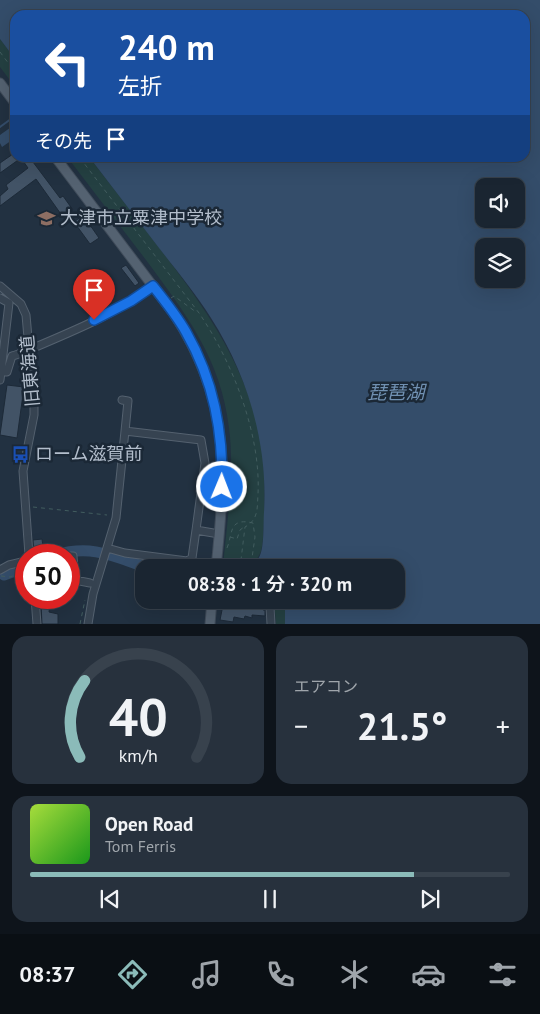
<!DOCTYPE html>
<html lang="ja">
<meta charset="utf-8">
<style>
:root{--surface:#1a2531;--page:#27313d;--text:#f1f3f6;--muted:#9fa5ab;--line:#38424d;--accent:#8bbbb9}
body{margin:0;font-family:"PT Sans","Noto Sans JP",sans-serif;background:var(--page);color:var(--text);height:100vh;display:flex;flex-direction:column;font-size:19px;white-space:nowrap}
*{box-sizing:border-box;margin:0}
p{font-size:16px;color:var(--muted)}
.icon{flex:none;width:28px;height:28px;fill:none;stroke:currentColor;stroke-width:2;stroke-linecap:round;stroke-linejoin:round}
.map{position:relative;height:624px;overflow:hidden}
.details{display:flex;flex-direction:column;gap:12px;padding:12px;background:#0e141b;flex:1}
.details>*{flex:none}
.hud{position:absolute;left:10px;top:10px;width:520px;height:152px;border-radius:15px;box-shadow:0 5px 20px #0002,0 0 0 1px var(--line);background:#1a4fa0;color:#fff;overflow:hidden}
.buttons{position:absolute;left:475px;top:178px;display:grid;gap:10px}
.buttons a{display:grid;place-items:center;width:50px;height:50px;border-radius:10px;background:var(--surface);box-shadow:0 5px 20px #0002,0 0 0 1px var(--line);font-size:25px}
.speed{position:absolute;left:15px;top:544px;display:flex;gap:10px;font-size:25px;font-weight:700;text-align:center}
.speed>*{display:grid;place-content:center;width:65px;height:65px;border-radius:50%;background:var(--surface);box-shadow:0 5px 20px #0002,0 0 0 1px var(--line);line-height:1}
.speed .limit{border:8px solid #d22;background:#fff;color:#111}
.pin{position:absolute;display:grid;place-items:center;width:42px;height:42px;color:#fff;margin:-51px -21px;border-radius:50% 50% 50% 0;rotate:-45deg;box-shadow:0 0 5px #0007}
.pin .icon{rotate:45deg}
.me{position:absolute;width:55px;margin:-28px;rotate:1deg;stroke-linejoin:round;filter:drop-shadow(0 0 4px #0008)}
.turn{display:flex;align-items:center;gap:18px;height:105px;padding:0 25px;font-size:22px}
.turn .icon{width:65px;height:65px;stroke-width:2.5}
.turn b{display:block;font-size:35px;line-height:42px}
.then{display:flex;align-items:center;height:48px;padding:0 25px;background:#0003;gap:10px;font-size:19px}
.big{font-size:38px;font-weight:600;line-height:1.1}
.details .tile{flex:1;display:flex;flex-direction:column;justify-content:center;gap:8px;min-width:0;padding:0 18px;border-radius:15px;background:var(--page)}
.details .dial{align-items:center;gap:0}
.dial svg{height:130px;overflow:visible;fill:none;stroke:var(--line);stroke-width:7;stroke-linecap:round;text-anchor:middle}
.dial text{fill:var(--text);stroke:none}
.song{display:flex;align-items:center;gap:15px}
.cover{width:60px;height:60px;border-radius:8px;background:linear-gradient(135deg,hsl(80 70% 55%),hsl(120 70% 35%))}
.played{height:5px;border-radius:2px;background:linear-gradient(90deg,var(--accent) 80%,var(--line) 80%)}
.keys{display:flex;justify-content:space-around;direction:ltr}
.heat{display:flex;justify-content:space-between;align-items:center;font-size:28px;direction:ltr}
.details .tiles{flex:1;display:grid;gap:12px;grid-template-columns:1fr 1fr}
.tile:last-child{grid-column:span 2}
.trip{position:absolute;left:135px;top:559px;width:270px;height:50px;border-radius:15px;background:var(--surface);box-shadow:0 5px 20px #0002,0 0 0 1px var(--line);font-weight:600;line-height:50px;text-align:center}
.tab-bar{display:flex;height:80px;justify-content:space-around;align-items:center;background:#0a0f14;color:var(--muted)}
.tab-bar .icon{width:35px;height:35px}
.tab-bar .on{color:var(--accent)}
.tab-bar b{font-size:22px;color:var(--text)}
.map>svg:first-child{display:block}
.green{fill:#244042}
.water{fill:#344d6a;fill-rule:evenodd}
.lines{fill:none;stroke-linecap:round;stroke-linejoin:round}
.stream{stroke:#344d6a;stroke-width:2}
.river{stroke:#344d6a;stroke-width:11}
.building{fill:#425366;stroke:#1d2a38}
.minor-casing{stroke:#54616f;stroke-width:9}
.major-casing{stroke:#404c5a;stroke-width:11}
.path{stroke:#425d5f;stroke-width:1;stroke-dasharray:4 4;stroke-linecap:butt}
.minor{stroke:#364351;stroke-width:7}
.major{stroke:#546271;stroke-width:9}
.route-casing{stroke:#114b97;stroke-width:12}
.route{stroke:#1a73e8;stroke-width:9}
.labels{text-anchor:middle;stroke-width:5;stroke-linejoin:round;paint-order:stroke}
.poi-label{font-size:18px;fill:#b3becc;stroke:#1b2836;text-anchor:start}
.street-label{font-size:18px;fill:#b3becc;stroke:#1b2836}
.water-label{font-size:19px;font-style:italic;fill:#7090b2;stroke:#1b2836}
</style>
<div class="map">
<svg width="540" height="624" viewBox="0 0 540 624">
<rect width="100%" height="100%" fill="#223141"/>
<path class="green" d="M0,39L15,59V87L0,67Z
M68,158H90C112,187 135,216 157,245C203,305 247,365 261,441C265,468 265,494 264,521C262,556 264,567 223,567C227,521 235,474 229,428C221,359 186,314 146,260C120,226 94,192 68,158Z
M274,600H283L285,609V624H276Z"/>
<path class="water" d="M0,0H540V624H285V609L283,600H396V568L235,567C242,565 251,565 257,560C265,553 263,524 264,512C268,444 248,376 211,318C196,294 177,271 159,248C136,218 113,188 90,158H525V15H15V59L0,39ZM484,186H516V219H484ZM516,246V279H484V246Z
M14,125L15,138L2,147L0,143V135Z"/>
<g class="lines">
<path class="stream" d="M0,127L15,116"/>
<path class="river" d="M56,555C92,544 115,557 148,568
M4,575L26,567"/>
</g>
<path class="building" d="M13,154L15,158H30L60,198L63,196L73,210L63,217L36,179L0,206V196L8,189L6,185L28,168L21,158L0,173V163Z
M83,215L99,238L90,244L74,222Z
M126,265L139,283L135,286L121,268Z
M7,385L24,387L17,438L0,435Z
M42,539L44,554L34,555L33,540Z
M224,600H263V610H265V616L252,615V618L245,616L244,619L234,617L233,622L220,620Z
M41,604H50L49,612L58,614V624H42Z"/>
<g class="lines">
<defs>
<path id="minor" d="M0,286L21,304L26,315L34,406V415L23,471L29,555
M0,298L9,303L0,380
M0,372H7L12,356C22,354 28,348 38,346C78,329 119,312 153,286
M122,400L128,401L125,431
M107,548L125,553L187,561L192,558L196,530
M69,556H73L75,580L90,583
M0,570L9,565L26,561
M35,598L37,624
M268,600L270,607L271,624
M88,624L93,594L116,518L125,431L201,440L205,463L196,530L219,534"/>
<path id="major" d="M0,83L15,103
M56,158L174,314C230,399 226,471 216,568
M210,624L212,600"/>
</defs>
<use href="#minor" class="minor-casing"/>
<use href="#major" class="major-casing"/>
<path class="path" d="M0,52L15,72
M76,158L83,161
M80,158L199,313C232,361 261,434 258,494C257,508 259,519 245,527L240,568
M171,298L174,296L196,312
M33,507L107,515
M230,537L237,539L240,530L244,527
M227,548C233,534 228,517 253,523L255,537L252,558
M1,576L10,577L26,571
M80,624L85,600"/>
<use href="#minor" class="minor"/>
<use href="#major" class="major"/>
</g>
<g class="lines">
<defs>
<path id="route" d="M94,320L131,301L153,286C165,301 177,316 186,332C214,381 223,432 222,487"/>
</defs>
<use href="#route" class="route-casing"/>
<use href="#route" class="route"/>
</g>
<defs>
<symbol id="school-bare" viewBox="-9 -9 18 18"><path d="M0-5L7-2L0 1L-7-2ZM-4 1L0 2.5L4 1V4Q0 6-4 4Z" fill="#8d6e63" stroke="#1b2836" stroke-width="2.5" paint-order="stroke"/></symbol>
<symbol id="bus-bare" viewBox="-9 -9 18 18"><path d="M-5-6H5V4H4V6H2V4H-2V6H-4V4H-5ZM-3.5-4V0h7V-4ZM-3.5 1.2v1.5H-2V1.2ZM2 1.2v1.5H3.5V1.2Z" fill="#1a4fb4" stroke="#1b2836" stroke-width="2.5" paint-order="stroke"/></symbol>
</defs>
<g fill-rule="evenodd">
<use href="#school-bare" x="34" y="206" width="25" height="25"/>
<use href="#bus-bare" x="8" y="442" width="25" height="25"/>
</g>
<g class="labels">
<g class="poi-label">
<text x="60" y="224">大津市立粟津中学校</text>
<text x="35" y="460">ローム滋賀前</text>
</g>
<g class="street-label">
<text transform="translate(30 371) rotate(-95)" y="6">旧東海道</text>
</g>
<g class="water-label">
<text x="396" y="399">琵琶湖</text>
</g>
</g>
</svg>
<div class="buttons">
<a><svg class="icon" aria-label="sound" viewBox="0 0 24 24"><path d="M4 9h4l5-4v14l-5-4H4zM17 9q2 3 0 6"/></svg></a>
<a><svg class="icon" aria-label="layers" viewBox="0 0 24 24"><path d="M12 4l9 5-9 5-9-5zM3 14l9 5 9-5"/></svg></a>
</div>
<div class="speed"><div class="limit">50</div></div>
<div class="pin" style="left:94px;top:320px;background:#d93025"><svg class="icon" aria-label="arrive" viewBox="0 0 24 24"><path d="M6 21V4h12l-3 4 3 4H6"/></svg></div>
<svg class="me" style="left:222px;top:487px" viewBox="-20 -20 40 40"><circle r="17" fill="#1a73e8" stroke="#fff" stroke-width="3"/><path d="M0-11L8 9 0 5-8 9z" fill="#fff"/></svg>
<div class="trip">08:38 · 1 分 · 320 m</div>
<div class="hud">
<div class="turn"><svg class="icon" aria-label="left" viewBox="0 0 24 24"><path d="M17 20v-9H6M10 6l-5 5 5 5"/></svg><div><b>240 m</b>左折</div></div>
<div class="then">その先<svg class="icon" aria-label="arrive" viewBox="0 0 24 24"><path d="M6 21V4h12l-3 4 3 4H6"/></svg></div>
</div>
</div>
<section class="details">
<div class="tiles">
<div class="tile dial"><svg viewBox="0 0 100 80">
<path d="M14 69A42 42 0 1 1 86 69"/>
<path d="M14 69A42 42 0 0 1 17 22" stroke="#8bbbb9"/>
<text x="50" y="56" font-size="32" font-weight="700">40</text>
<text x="50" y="72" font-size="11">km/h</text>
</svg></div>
<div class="tile"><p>エアコン</p>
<div class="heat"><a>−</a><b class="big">21.5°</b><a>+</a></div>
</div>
<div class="tile">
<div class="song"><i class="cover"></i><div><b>Open Road</b><p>Tom Ferris</p></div></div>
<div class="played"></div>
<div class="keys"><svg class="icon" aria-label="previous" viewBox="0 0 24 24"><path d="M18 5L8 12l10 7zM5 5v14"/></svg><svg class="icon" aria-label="pause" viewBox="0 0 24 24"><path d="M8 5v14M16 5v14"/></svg><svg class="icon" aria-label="next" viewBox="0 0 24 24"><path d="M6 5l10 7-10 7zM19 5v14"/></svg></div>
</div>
</div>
</section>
<nav class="tab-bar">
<b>08:37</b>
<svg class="icon on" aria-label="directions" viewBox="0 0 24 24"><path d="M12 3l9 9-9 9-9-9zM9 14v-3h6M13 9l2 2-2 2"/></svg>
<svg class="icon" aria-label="music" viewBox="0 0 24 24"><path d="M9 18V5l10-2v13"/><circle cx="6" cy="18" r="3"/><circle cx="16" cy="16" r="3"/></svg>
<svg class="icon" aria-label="phone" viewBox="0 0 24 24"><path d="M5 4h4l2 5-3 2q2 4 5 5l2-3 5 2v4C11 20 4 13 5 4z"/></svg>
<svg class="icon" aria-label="climate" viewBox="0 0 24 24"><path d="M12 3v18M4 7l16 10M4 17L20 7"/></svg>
<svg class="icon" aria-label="car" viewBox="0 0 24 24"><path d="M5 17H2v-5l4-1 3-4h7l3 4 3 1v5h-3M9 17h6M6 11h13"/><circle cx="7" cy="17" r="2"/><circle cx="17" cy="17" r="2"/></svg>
<svg class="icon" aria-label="filters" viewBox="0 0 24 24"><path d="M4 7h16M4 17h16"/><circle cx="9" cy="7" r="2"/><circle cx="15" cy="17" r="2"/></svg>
</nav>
